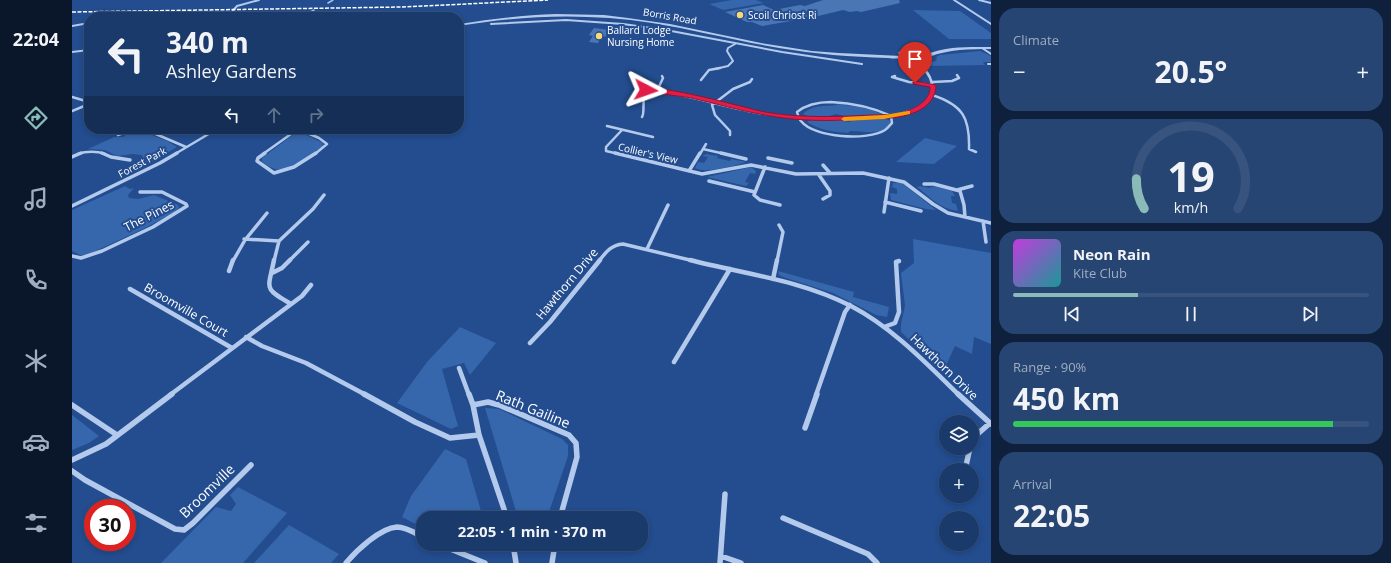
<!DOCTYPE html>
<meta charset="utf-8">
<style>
:root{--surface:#1a3a6b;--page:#274573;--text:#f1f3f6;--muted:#9fadc1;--line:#38547e;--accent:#8bbbb9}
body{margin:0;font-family:"Open Sans",sans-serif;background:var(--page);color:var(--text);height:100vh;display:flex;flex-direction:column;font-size:15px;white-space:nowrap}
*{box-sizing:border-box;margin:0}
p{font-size:13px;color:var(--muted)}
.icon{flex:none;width:22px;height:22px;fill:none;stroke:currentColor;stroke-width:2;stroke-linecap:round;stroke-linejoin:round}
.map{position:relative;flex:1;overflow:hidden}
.drawer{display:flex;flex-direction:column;gap:8px;padding:8px;background:#0e203b;width:400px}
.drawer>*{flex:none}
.banner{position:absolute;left:12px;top:12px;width:380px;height:122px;border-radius:16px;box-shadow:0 2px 6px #0003,0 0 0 1px var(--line);background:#1a3a6b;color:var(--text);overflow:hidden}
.buttons{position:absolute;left:867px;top:415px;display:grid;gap:8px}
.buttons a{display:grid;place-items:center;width:40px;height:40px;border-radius:50%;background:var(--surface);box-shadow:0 2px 6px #0003,0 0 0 1px var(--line);font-size:20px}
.speed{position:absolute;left:12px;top:499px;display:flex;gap:8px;font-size:20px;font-weight:700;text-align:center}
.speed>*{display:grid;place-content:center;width:52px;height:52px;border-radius:50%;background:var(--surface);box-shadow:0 2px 6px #0003,0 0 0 1px var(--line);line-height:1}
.speed .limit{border:6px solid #d22;background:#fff;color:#111}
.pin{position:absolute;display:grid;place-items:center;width:34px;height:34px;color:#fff;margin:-41px -17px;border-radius:50% 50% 50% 0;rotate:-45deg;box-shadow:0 0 4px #0007}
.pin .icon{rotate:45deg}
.me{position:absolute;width:44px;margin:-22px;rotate:94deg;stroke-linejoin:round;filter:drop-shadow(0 0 3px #0008)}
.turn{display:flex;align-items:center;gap:14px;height:84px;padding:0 16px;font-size:18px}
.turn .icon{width:52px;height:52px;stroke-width:2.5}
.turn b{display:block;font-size:28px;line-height:34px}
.lanes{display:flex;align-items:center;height:38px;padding:0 16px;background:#0003;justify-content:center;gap:20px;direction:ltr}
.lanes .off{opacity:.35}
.big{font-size:30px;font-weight:700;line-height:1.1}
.drawer .card{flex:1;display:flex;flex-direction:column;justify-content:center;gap:6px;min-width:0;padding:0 14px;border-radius:16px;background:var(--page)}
.drawer .dial{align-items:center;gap:0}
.dial svg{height:104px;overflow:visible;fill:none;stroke:var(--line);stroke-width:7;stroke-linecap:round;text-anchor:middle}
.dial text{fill:var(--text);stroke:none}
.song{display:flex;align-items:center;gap:12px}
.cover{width:48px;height:48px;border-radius:6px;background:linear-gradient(135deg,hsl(290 70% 55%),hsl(180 70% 35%))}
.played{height:4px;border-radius:2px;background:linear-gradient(90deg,var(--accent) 35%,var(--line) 35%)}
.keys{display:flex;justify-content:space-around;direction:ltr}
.heat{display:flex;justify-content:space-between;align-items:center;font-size:22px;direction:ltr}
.charge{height:6px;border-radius:3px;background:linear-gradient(90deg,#34c759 90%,var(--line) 0)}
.trip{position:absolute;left:344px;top:511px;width:232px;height:40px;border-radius:16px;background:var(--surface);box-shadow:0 2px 6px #0003,0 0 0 1px var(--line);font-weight:700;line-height:40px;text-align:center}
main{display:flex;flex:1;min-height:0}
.menu{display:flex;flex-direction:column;width:72px;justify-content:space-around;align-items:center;background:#0a172b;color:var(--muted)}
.menu .icon{width:28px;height:28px}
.menu .on{color:var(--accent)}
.menu b{font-size:18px;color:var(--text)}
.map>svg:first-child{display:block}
.green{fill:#3666ac}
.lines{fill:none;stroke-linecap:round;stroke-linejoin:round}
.stream{stroke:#a7c4ed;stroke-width:1.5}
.building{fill:#4b76b6}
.minor-far4{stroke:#b3caec;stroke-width:2}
.minor-far3{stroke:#b3caec;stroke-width:2.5}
.minor-far2{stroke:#b3caec;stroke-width:3.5}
.minor-far1{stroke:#b3caec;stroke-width:4.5}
.minor{stroke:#b3caec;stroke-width:5.5}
.tertiary{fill:#b3caec;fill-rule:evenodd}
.rail{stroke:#fff;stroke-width:1.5;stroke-dasharray:4 1.5;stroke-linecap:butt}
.route{fill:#e11d48;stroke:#92132f}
.slow{fill:#f59e0b}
.poi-dot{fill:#f8d975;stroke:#234d8f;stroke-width:1.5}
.labels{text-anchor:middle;stroke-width:4;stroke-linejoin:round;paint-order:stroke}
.far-poi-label{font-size:10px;fill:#fff;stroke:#234d8f;text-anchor:start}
.far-street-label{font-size:10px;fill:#fff;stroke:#234d8f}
.street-label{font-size:12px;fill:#fff;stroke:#234d8f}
.near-street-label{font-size:14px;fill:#fff;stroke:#234d8f}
</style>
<main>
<nav class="menu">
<b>22:04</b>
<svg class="icon on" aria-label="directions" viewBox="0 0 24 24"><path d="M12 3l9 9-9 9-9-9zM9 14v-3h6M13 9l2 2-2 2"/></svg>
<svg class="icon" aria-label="music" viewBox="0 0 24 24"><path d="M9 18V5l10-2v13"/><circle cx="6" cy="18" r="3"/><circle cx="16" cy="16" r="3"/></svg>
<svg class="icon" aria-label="phone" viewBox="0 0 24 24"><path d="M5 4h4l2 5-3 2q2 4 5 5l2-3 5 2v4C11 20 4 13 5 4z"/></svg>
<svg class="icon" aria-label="climate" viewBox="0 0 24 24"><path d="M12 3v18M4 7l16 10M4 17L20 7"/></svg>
<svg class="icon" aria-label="car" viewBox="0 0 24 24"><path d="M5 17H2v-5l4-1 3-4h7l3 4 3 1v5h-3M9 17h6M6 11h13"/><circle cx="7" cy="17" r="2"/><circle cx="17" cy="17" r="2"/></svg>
<svg class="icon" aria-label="filters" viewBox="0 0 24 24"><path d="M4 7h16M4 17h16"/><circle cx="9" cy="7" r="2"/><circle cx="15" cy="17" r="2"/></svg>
</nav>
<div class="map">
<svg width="919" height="563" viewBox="0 0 919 563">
<rect width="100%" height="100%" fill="#234d8f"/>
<path class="green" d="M660,0H684L692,3L651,10L637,4Z
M841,10L888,11L919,33V39H877Z
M908,51L919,56V62H911L913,65L855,66V63L864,61L865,56L868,55Z
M765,104L795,108L811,115L776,117L764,114C756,117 740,120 731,114C741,104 753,107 765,105Z
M810,118L819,121L818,125C806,136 792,131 778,131L776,133C761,132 748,130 735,122L738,120H767L777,122L782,120Z
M67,130L95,141L105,147L71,167L63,164L71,159L70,155L61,154L45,156L33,150L16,149L42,137H51L59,131Z
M230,133L251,143L250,147C230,159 211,182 190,161V158L222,134Z
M853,138L885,146L862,164L824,162Z
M634,154L646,156L645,158L658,161L659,159L674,162C663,166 633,174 623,168L626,162L632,163L636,157L630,156Z
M679,167L684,171L683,174L678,173L673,182L677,183L674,186L635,177Z
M821,183H830L834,186L864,210L854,209L819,200L818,193L825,194V189L820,187Z
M53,186L58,189L62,188L56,195L57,198L66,199L82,195L106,205L107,208L100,214L69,230L17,254L10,256L0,251V210Z
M848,186L857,188L863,186L880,191L883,196H879L880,203L884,204L886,211C868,209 859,198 845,187Z
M841,239L919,253V344L902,337L900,354L883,346L871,372L829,332V324L833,306L829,273L842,263Z
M706,271L782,292L781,297L817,307L815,317L804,315L761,293L711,277L707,275Z
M388,327L424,343L398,375L392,363L370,369L386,426L379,429L325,403L355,362Z
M413,408L427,409L490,439L496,445V456L475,518H446Z
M0,415L27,436L17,443L0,450Z
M373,449L394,459L411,518H351V528L330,517L339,496Z
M166,487L215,513L171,563H89L144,507L159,511L164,504L158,495Z
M217,525L267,554L259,563H182Z"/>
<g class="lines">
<path class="stream" d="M256,3L261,0
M229,17L242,10"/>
</g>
<path class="building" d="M751,0H827L828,3L789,12L785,11L778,12L771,10L742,17L690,26L680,22H675L653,12L691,5L702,10L728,5L733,6Z
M522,28L537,30L533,37L530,36L526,43L517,42L521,36L517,35Z"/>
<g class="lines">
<path class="minor-far4" d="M882,0L919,24
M907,0L919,3
M150,17L159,13L165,6L187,0
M419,24L494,20L551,24L594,30L710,52L790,64
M0,26L17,23
M910,48L919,54
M841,59L852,69
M916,64H919
M643,69L656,66L661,61L655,51L656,48L663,44"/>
<path class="minor-far3" d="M823,76L820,77L837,82L861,85
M629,80L637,70L648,68
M861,82L880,81L887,78L885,75
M585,91L591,78L590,76
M860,95C891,105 898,118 897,149L904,152
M0,97L17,102
M759,102C780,103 800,107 819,116L820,123C818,125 816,128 813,130C796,141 742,138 729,121C727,119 726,115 725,112C735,104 746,102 759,102Z
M0,111L17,104
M570,117C573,113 570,100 573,91L577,90C617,94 654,108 693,114C725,119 840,128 857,97C863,86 860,77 851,68
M535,126L581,137
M72,129L114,147
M226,129L247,138L255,144L243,154
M46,135L63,129
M658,135V131L643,115L640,105L661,89L678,82L680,79
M631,149L653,154
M6,154C14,151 25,151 33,154
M103,154L145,129
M191,154L226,129
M547,154L534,151V147L550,130
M628,154L634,144"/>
<path class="minor-far2" d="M30,153L39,157L58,160
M193,153L186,158L185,161L202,173L222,167L244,153
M543,153L630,174L679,165L724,174L791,173L832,182L861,204L876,213L919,223
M649,153L674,159
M0,157L9,153
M696,158L720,163
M751,165L758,173
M693,167L682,195L688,200L708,205
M617,171L628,153
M747,175L758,191V195L751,199
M637,181L683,192
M852,184H862L888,191L892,205L893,217
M885,190L900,186
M813,202L849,211
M0,206L88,163L105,153
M812,212L817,178
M911,221L914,242
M172,239L207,241
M575,249L596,205
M0,256L9,258L30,251L81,227L115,206L114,204L90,192H68
M161,261L173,240L195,213
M202,261L207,241L241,209L252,195
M217,261L236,242
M527,261C534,252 539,245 551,244L622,261
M705,261L711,232L707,225"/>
<path class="minor-far1" d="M202,260C196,290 191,288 219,304
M618,260C672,274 729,280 779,306C821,328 854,363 887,395
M157,271L161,260
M200,273L210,268L218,260
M701,279L705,260
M58,289L160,348
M812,327L823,323L827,312L824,262L827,261
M174,337L190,346L234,363L294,395
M458,343L478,322L528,260
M602,362L658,269
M387,368L397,395
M98,395L230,296L239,285
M744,395L773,312L778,305"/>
<path class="minor" d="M292,394L343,422L378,438L407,435
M397,394L401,405L407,435L435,518
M886,394L919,424
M0,405L45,435
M401,405L416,402L427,405L497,435L504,443L505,457L488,518
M733,428L745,394
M900,439L918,423
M0,460L34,444L100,394
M893,470L898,448
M0,471L13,480L103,529L112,530L121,523L179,465
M711,518L796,554L805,563
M366,544L413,563
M441,544L444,563
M649,556L669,563
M274,563C284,551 308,528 325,527C334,527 343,533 351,537
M480,563L483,544
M648,563L653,494"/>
<path class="tertiary" d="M484,14L532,15L556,18L598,24L689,43L740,51L767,53L829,56L826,53C833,45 847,50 855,54C876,46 897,47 919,47V49C898,49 877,49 857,57V59C849,62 843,60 834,59C828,58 822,59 816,58C779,57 743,54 707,48C665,41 623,30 580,23C515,13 451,15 387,26V24C419,19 451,15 484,14ZM836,51L847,53L854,57C845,60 837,59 830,53Z
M17,49V51L0,53V51Z"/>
<path class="rail" d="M0,12L331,7L476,0"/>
</g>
<path class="route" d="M843,81L864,85C864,102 850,111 835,115C824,119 810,118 799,119C763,121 728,122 693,115C668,111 643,103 619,98C611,96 574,93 571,90C584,82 673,108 693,112C728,118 763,117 799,115C809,115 822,115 832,112C844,108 858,101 858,87L841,84V82Z"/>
<path class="slow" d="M836,111H838V114L812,119L772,121L769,119L772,117L812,115Z"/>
<g class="poi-dot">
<circle cx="668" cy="15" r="4"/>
<circle cx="527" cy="36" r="4"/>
</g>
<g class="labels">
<g class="far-poi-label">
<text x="676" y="19">Scoil Chriost Ri</text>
<text x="535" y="34">Ballard Lodge<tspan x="535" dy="12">Nursing Home</tspan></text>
</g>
<g class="far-street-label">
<text transform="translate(598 16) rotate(10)" y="4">Borris Road</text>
<text transform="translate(576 153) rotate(13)" y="4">Collier's View</text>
<text transform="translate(70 162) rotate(-28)" y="4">Forest Park</text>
</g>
<g class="street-label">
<text transform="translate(77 216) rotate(-27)" y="4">The Pines</text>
<text transform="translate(495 284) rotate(-50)" y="4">Hawthorn Drive</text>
<text transform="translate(114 310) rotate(30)" y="4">Broomville Court</text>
<text transform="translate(872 367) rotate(44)" y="4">Hawthorn Drive</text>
</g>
<g class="near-street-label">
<text transform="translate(461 409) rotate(22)" y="5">Rath Gailine</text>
<text transform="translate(135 491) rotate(-44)" y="5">Broomville</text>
</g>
</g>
</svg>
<div class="buttons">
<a><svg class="icon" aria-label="layers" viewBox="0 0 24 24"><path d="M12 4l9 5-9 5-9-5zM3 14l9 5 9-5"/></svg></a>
<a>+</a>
<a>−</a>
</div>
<div class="speed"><div class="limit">30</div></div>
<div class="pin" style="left:843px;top:83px;background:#d93025"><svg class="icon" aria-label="arrive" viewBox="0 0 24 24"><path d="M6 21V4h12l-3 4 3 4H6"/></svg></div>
<svg class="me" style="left:574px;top:90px" viewBox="-20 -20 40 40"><path d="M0-17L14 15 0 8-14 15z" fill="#e11d48" stroke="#fff" stroke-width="4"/></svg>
<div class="trip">22:05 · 1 min · 370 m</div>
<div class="banner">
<div class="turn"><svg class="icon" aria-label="left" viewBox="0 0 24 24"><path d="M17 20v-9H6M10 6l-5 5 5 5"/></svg><div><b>340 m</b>Ashley Gardens</div></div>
<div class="lanes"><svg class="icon" aria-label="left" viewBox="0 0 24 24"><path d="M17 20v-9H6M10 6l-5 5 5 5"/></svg><svg class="icon off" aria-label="ahead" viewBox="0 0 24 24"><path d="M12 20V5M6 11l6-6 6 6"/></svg><svg class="icon off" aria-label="right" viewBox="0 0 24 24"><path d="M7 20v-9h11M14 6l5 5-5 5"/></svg></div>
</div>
</div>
<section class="drawer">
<div class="card"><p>Climate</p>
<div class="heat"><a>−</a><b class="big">20.5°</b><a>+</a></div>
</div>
<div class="card dial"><svg viewBox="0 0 100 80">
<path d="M14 69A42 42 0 1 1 86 69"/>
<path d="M14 69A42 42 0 0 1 8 46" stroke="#8bbbb9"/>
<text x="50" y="56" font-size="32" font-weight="700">19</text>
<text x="50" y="72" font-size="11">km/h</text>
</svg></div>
<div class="card">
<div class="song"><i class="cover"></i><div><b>Neon Rain</b><p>Kite Club</p></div></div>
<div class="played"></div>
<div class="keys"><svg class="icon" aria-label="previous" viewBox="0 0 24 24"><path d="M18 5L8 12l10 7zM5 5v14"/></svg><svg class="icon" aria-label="pause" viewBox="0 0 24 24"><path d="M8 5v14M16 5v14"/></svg><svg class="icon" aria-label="next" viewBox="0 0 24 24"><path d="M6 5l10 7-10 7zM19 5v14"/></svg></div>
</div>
<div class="card"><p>Range · 90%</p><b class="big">450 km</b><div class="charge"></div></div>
<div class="card"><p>Arrival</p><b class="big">22:05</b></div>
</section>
</main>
